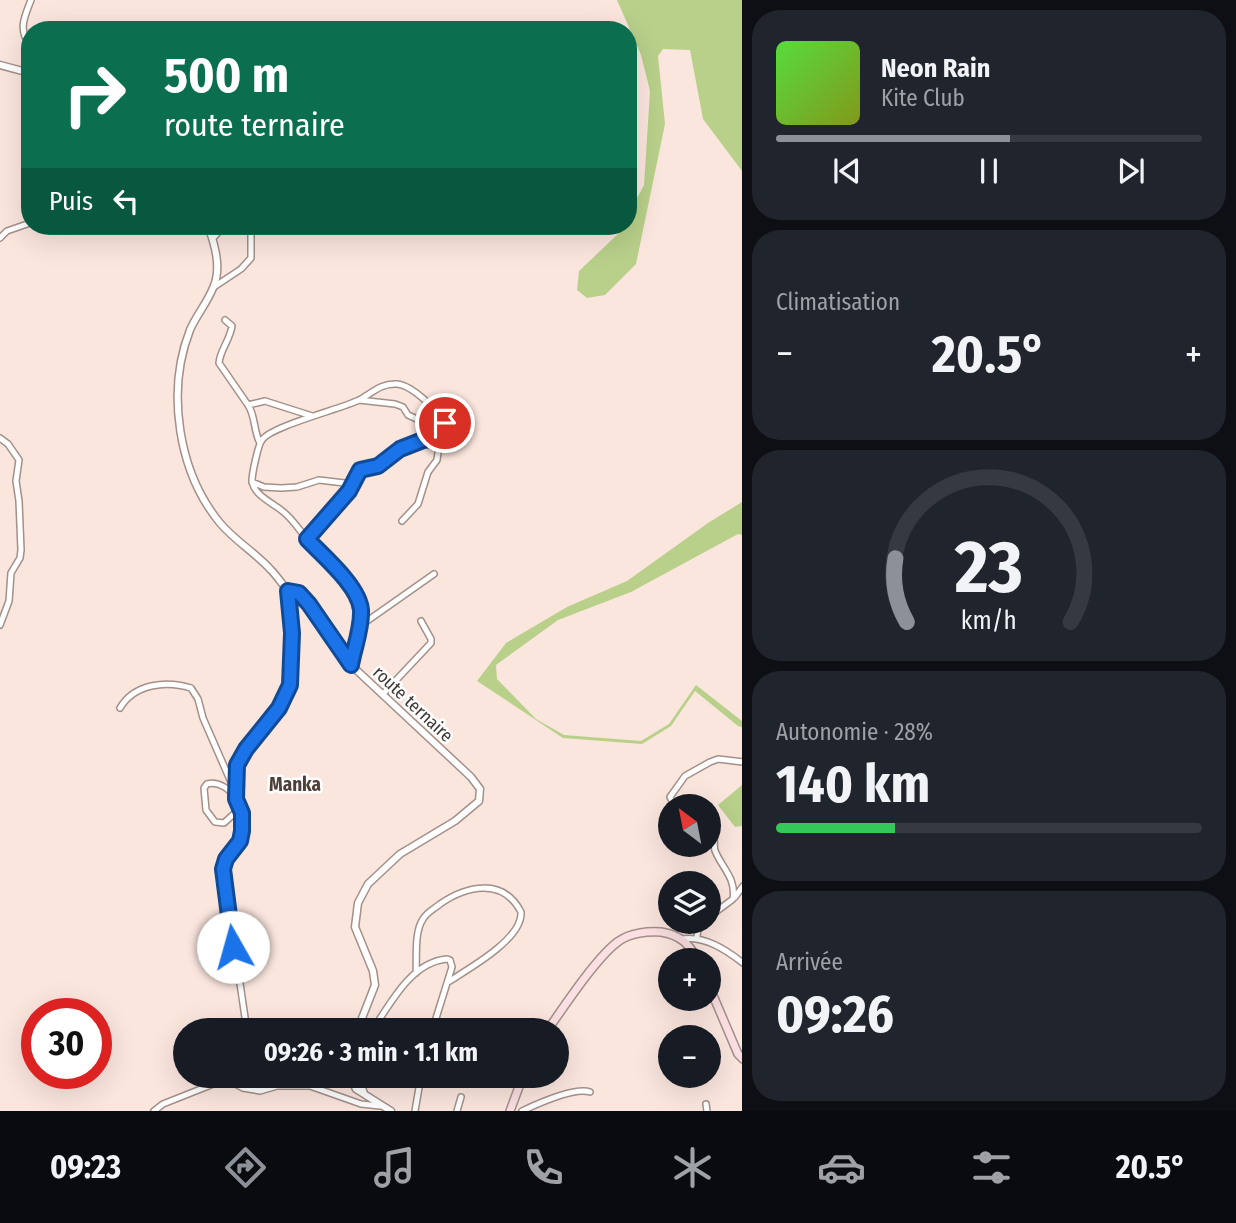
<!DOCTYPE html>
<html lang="fr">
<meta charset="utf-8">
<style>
:root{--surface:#171b24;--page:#20242c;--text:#f1f3f6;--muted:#9ea1a6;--line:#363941;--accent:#8c9099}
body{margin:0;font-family:"Fira Sans Condensed",sans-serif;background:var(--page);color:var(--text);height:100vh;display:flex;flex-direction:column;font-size:26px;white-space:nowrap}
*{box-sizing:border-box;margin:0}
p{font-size:23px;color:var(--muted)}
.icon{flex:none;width:38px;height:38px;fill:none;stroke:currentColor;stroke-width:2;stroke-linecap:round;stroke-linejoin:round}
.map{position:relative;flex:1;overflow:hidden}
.drawer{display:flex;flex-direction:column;gap:10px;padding:10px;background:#0d0f14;width:494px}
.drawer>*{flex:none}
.banner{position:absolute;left:21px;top:21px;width:616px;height:214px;border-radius:28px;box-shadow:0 7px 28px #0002;background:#0b6e4f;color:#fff;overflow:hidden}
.needle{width:46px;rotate:328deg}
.fabs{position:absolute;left:658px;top:794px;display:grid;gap:14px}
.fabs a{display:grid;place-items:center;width:63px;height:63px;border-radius:50%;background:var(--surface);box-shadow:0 7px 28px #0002;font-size:35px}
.speed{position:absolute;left:21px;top:998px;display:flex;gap:14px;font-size:35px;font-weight:700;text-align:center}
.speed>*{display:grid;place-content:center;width:91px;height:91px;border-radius:50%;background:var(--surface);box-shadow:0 7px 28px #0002;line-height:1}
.speed .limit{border:10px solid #d22;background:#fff;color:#111}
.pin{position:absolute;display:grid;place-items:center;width:60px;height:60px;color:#fff;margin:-30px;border:4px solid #fff;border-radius:50%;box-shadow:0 2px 7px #0007}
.me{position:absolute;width:77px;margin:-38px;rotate:353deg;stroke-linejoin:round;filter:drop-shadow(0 0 5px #0008)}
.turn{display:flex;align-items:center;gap:24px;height:147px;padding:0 28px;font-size:32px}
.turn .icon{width:91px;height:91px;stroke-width:2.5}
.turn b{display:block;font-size:49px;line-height:60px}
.then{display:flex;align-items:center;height:66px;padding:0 28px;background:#0003;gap:14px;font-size:26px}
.big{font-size:52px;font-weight:700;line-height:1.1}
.drawer .card{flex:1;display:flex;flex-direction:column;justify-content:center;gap:10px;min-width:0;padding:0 24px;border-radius:28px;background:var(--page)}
.drawer .dial{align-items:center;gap:0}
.dial svg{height:182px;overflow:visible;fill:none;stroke:var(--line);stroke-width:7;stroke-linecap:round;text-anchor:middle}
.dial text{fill:var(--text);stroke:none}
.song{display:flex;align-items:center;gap:21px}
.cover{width:84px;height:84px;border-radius:10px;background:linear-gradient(135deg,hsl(110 70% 55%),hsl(70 70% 35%))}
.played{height:7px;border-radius:4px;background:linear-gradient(90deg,var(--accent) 55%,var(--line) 55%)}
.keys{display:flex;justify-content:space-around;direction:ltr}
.heat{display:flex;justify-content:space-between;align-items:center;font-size:38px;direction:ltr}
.charge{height:10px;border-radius:5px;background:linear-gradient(90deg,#34c759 28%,var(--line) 0)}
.trip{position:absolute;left:173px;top:1018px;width:396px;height:70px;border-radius:35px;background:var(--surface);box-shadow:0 7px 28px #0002;font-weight:700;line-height:70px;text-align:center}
.dock{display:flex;height:112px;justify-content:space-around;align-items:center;background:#090b0e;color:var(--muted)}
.dock .icon{width:49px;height:49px}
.dock .on{color:var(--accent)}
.dock b{font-size:32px;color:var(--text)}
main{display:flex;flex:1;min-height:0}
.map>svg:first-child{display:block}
.green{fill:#b8d08a}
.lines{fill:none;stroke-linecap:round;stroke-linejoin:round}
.minor-casing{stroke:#a39089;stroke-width:8}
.tertiary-casing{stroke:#a39089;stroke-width:9}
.secondary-casing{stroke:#a39089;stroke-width:10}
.minor{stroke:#fff;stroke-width:5}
.tertiary{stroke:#fff;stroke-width:6}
.secondary{stroke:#fbdfe2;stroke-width:7}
.route-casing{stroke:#114b97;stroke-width:18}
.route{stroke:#1a73e8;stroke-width:12}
.labels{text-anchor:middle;stroke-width:5;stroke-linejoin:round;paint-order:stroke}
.street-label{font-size:18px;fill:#403835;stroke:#fff}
.neighbourhood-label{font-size:19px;font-weight:bold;fill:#4f3f39;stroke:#fff}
</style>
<main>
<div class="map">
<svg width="743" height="1111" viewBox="0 0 743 1111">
<rect width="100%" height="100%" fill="#fbe6de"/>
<path class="green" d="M617,0H742V171L703,119L690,50L663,49L658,56L665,124L636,264L605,295L587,298L577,290L579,271L618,234L622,226H628V215L644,185L650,91L641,55Z
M742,502V535L738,534L631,592L558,620L496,665L497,679L536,719L564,735L641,741L669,724L696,685L742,721V727L738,726L695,691L671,726L642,744L563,738L477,681L506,643L567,607L627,581L708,523Z
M742,785V826L735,827L718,805Z"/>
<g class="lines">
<defs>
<path id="minor" d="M30,46C18,29 24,18 31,0
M0,238L7,231L30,223
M213,238L222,228L234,226
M214,287L241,269L251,258V234L245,226
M225,320L232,326C230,340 220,350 219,363L248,405L265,401L312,416
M359,400L395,404L403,407L408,415L439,429L442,435
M248,405C256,417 253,430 260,443
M0,438L8,444L19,460L16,481L19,501L21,550L20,558L11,573L9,601L0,625
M252,482L264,487L281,488L297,487L319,480L353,484
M308,539L349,491L360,470L378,466L400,449L423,440L455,435
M360,626L434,574
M351,665C354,648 364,626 361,608C357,583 322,556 306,538C298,528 291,517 281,510C271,502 254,495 252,481C252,474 258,445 262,440C271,426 341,409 359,400C372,393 381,383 397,384C412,385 443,414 447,428L440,438L437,460L428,472L418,504L402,521
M383,694L431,643V639L421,621
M120,708C134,684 166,680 191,688L198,699L203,718L234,789
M236,799C230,789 219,781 207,784L204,788L206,810L215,822L224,823L237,811L241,813
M675,807L670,797L685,776L710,762L718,759L743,762
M709,832L714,837C715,843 713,848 716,853C724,870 736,879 733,899L709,917
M735,897L743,886
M697,937L698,927L703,922
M682,939C705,936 725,949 743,963
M416,973C417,958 414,932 423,919C427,912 434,909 440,904C466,886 503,877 521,912C523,939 468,969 448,982
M215,1023L216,1031
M247,1031L223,868L226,859L240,840L242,831L241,813L236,799L237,766L246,749L279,708L290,685L292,633L288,591
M372,1031C390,1004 411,962 447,959L450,960L452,967L432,1031
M258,1076L260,1091
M358,1076L364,1092
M706,1104L707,1111
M154,1111L163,1104L226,1079L243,1088L260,1091L277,1086H310L361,1104L380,1106
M415,1111L421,1076
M457,1111L461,1097
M522,1111C537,1104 575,1087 590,1092"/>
<path id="tertiary" d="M0,65L30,73
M208,226C215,245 222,269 213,288C207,303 196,316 190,330C166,391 178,472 220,523C235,541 256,553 271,570C277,576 282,584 288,591L299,593L309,604L351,665L471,777L480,789L479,801L455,821L400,854L368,884L358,903L355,927L373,971L375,985L357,1031
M350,1076L356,1089L391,1111"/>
<path id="secondary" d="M709,986L738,1054L743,1059
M547,1031C563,1008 598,955 619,941C630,933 648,931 661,932C680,935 690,944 698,961
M510,1111L523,1076"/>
</defs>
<use href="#minor" class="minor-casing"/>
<use href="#tertiary" class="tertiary-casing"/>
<use href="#secondary" class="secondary-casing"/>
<use href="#minor" class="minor"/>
<use href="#tertiary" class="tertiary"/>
<use href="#secondary" class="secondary"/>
</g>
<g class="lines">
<defs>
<path id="route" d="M233,947L223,869L226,859L240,841L242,831V813L236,799L237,765L246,749L279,708L290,685L292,633L288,591L299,593L309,604L351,665C354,648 362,628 361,610C359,586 323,556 307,539L349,491L360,470L378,466L400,449L423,440L440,438L447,428L445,423"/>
</defs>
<use href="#route" class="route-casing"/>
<use href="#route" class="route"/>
</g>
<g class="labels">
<g class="street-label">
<text transform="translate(413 704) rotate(43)" y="6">route ternaire</text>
</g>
<g class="neighbourhood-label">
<text x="295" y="791">Manka</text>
</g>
</g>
</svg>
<div class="fabs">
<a><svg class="needle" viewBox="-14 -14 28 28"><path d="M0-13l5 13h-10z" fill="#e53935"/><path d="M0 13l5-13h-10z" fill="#9ea1a6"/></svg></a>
<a><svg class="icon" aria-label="layers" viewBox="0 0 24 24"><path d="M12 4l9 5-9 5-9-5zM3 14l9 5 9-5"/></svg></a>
<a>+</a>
<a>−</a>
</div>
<div class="speed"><div class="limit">30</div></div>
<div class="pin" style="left:445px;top:423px;background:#d93025"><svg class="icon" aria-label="arrive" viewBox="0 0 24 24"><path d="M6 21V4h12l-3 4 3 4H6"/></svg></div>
<svg class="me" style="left:233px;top:947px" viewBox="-20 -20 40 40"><circle r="19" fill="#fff"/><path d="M0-13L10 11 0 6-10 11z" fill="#1a73e8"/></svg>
<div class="trip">09:26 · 3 min · 1.1 km</div>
<div class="banner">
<div class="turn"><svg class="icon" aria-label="right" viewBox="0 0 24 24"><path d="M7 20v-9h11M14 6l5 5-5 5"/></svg><div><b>500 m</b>route ternaire</div></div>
<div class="then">Puis<svg class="icon" aria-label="left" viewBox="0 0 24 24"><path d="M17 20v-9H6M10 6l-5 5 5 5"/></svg></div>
</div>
</div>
<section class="drawer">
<div class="card">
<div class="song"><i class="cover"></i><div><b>Neon Rain</b><p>Kite Club</p></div></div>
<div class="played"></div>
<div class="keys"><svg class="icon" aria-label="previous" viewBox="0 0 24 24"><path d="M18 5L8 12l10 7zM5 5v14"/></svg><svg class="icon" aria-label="pause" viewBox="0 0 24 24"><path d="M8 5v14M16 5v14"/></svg><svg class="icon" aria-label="next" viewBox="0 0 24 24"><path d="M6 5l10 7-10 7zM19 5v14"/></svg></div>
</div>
<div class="card"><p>Climatisation</p>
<div class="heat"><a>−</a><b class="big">20.5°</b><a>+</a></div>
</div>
<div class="card dial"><svg viewBox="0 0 100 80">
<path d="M14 69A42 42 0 1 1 86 69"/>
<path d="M14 69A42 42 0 0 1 9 41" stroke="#8c9099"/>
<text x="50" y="56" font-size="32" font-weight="700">23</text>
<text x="50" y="72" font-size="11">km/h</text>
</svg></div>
<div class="card"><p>Autonomie · 28%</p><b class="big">140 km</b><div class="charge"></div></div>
<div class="card"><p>Arrivée</p><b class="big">09:26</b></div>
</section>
</main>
<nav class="dock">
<b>09:23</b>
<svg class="icon on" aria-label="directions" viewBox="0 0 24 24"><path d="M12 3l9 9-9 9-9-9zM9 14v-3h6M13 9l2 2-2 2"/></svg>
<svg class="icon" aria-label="music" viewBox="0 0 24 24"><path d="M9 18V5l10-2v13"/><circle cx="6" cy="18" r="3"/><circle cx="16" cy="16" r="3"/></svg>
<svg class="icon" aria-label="phone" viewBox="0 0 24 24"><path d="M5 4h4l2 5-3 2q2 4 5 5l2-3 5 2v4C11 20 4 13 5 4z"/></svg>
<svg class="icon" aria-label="climate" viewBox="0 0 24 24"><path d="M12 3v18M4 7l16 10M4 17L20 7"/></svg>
<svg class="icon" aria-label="car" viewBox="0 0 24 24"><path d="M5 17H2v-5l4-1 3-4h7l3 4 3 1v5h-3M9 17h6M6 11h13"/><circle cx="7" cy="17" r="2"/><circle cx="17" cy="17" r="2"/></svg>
<svg class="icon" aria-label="filters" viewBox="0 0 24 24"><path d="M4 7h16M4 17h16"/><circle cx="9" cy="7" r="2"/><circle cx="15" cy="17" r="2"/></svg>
<b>20.5°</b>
</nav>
